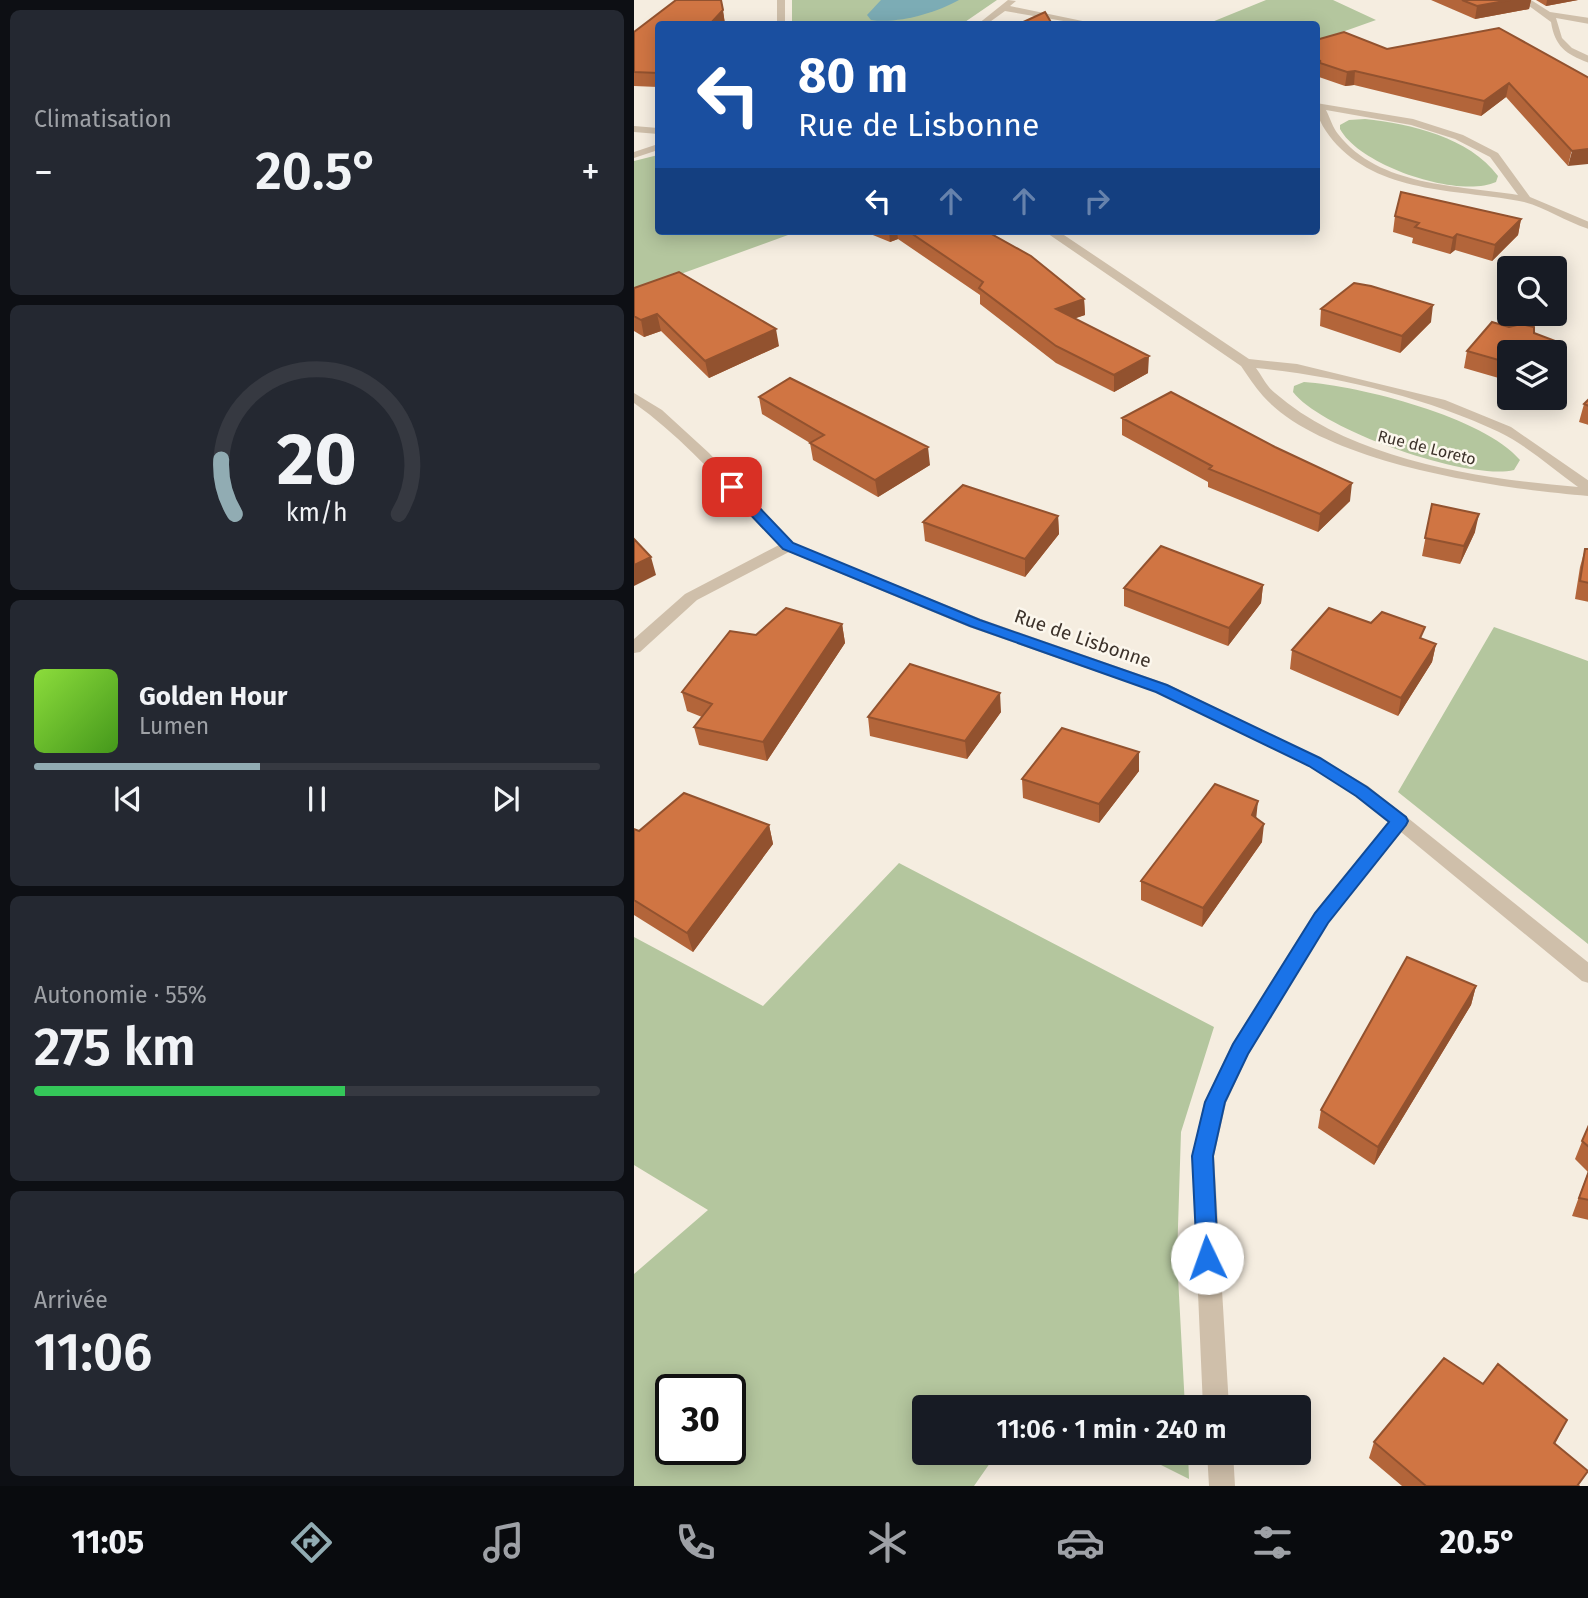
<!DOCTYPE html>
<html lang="fr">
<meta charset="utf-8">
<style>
:root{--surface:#171b24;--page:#242831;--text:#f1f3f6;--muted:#9ea1a6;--line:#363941;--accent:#91acb3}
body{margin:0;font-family:"Fira Sans",sans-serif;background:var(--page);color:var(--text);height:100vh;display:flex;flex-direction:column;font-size:26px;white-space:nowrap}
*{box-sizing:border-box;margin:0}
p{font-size:23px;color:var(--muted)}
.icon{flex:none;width:38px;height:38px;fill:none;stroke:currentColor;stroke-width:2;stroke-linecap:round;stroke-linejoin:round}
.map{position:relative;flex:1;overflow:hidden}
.panel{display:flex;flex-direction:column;gap:10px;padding:10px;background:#0d0f14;width:634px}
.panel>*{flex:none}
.top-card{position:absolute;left:21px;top:21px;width:665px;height:214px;border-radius:7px;box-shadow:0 4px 18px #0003;background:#1a4fa0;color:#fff;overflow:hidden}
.fabs{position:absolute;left:863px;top:256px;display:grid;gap:14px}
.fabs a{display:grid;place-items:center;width:70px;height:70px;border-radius:7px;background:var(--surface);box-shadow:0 4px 18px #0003;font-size:35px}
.speed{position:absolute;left:21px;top:1374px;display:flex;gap:14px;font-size:35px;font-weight:700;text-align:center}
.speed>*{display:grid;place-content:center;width:91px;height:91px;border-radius:50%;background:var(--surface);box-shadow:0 4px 18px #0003;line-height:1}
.speed .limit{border:4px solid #111;border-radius:10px;background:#fff;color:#111}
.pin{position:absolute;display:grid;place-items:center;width:60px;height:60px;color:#fff;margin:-30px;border-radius:14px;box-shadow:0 4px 10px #0006}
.me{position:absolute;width:77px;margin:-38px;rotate:357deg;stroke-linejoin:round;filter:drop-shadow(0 0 5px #0008)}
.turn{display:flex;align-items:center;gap:24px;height:147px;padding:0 28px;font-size:32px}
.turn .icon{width:91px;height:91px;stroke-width:2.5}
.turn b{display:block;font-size:49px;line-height:60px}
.lanes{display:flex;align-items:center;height:66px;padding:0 28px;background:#0003;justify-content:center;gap:35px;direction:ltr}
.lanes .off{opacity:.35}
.big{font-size:52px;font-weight:600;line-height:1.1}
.panel .tile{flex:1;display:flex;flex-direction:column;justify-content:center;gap:10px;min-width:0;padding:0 24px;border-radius:10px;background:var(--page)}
.panel .dial{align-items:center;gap:0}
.dial svg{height:182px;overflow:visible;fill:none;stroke:var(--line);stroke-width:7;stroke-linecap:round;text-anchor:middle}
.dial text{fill:var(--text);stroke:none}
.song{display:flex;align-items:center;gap:21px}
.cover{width:84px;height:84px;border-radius:10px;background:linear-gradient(135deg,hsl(90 70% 55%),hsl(100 70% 35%))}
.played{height:7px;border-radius:4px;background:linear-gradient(90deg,var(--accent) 40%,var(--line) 40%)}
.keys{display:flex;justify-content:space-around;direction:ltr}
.heat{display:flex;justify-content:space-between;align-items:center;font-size:38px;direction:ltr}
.charge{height:10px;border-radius:5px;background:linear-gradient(90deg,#34c759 55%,var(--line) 0)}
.trip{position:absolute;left:278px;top:1395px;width:399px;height:70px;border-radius:7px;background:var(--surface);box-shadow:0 4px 18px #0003;font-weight:600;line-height:70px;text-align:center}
.tabs{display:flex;height:112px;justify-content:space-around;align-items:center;background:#090b0e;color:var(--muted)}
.tabs .icon{width:49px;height:49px}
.tabs .current{color:var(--accent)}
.tabs b{font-size:32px;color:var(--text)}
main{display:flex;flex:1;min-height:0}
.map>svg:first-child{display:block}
.green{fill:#b4c69e;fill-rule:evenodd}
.water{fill:#7cacb5}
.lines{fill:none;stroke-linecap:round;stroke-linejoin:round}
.street{fill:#cfbfaa;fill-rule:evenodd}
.wall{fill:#b3653a}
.shaded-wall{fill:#92522f}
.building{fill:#d07543;stroke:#92522f;stroke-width:2}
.route{fill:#1a73e8;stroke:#114b97;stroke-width:2}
.labels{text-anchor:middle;stroke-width:5;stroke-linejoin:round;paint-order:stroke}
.far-street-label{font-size:16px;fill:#3c322a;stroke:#fcf7ed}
.street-label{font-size:19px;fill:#3c322a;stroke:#fcf7ed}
</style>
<main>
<section class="panel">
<div class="tile"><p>Climatisation</p>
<div class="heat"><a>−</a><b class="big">20.5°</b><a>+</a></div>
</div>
<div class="tile dial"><svg viewBox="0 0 100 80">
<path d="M14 69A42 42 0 1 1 86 69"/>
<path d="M14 69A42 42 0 0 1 8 45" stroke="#91acb3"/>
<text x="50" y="56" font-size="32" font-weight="700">20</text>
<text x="50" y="72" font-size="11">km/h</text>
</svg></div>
<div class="tile">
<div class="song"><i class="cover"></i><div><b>Golden Hour</b><p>Lumen</p></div></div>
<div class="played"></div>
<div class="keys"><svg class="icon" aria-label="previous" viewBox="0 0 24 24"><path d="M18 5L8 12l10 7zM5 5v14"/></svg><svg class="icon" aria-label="pause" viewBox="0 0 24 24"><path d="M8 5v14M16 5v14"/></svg><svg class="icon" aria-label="next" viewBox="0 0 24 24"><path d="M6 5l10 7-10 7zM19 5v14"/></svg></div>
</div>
<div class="tile"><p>Autonomie · 55%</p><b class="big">275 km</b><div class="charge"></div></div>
<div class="tile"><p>Arrivée</p><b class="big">11:06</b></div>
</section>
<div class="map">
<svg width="955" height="1486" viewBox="0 0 955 1486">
<rect width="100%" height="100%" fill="#f5ede0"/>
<path class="green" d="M158,0H363L328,24H158Z
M632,0H699L742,20L683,41L682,24H573Z
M731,119C777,124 835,137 864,176L862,182C825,199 726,166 706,129V125L715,120Z
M24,155V231H165L0,291V161Z
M670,382C726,386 850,417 886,460L880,470C834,481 688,430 659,392L660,386Z
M860,627L954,661V944L764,792Z
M265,863L580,1027L547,1132L543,1258L551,1407H413L398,1399L393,1407H290V1452L363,1453L340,1486H0V1274L74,1210L0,1165V937L129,1006ZM37,1390H96V1449H37Z
M503,1453H554L555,1479Z"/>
<path class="water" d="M247,0H325C302,13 264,24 237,20L233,15Z"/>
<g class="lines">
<path class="street" d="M143,0H151V24H143Z
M374,0L382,1L376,6L463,24H447L371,11L353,24H344Z
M887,0H897L916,12L955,18V24L922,18L928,38L938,48L955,56V63C932,54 921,47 917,22Z
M682,103L779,119L829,135L864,153L896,197L955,222V229C932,222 913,208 890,202C827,189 751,195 703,145C693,134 682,119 682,103ZM692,110L777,125L821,139L856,157L884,195C824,185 745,187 704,134C699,128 696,118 692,110Z
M0,126L24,128V134L0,132Z
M24,144V150L0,158V152Z
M410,231H424L615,359L663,364L811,400L877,427L955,481V496C867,489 689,464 629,396C621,387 614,376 607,366ZM622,368C700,375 794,398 865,432C892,445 919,469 944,487C845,479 718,460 641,393C633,387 628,376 622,368Z
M0,393L28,410L75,453L159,543L347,619L533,684L686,758L734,786L955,963V983L948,981L767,832L694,923L614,1055L592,1103L580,1156L595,1407H569L558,1156L570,1103L598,1044L680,913L755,822L722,796L674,766L521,692L335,627L155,552L63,600L6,652L0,653V639L51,594L145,545C99,496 55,442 0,403Z
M573,1452H599L601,1486H575Z"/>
</g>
<path class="wall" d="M42,0H87L91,24H24V87L0,86V32Z
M797,0H897L895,9L841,19Z
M902,0H944L912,6Z
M682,40L753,49L955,78L934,166L872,97L847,116L720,85L711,86L682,76Z
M761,216L887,219L884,235L858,261L821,250L816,254L778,243L779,238L759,232Z
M229,231H352L450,299L451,315L441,318L514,373L480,392L422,363L346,304V295L264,239L256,242Z
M0,288L145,346L75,378L27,331L10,337L0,331Z
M687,309L797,322L766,353L686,326Z
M875,327V381L830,368L833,351Z
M125,397L296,465L244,497L179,460L176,443L128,414Z
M955,399V425L945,422L950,404Z
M488,418L716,501L684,532L574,487V482L488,435Z
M798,504L841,532L826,564L788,556Z
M424,516L425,534L391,577L291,541L289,522Z
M951,549H955V602L941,599L946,567Z
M629,585L627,603L594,646L490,606V588Z
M737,623L802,644L798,662L764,716L656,669L658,650Z
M208,624L211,643L133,761L65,745L60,727L68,717L53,711L48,692L122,635Z
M367,712L333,759L236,736L234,717Z
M505,752V771L465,823L389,798L388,779Z
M622,818L628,842L568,927L507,900V881Z
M135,825L139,844L59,952L0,915V829L5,831Z
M842,986L837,1005L740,1165L684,1128L687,1110Z
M955,1124V1220L938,1216L954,1172L941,1159Z
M849,1384L933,1420L921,1444L946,1486H768L735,1458L740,1442Z"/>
<path class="shaded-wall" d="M876,0H897L895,9L841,19L843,6Z
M913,0H944L912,6Z
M89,10L91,24H76Z
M721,71L720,85L711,86L713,72Z
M875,83L872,97L847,116L850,101Z
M955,149V164L934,166L938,151Z
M887,219L884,235L858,261L861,245Z
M255,231H263L264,239L256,242Z
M823,234L821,250L816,254L819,238Z
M450,299L451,315L422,325V309Z
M799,305L797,322L766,353L768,336Z
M23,314L27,331L10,337L7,320Z
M142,329L145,346L75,378L71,361Z
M515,356L514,373L480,392V375Z
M294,447L296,465L244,497L241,480Z
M718,483L716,501L684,532L686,514Z
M845,514L841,532L826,564L830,546Z
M424,516L425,534L391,577V559Z
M17,557L22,575L0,586V565Z
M629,585L627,603L594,646L595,628Z
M208,624L211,643L133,761L129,742Z
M802,644L798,662L764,716L767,698Z
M366,693L367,712L333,759L331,741Z
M505,752V771L465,823V804Z
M624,801L622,820L618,815Z
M630,824L628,842L568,927L569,908Z
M135,825L139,844L59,952L53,933Z
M842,986L837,1005L740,1165L744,1147Z"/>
<path class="building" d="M42,0H87L89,10L76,24H24V73L0,72V32Z
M828,0H876L843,6Z
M411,12L418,24H385Z
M865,28L955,78V149L938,151L875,83L850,101L721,71L713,72L683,62L687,61L682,60V40L710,32L753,49Z
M767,192L887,219L861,245L823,234L819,238L781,227L785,223L761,216Z
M274,231H352L397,256L450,299L422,309L515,356L480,375L422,346L345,288L349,282Z
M45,272L142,329L71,361L23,314L7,320L0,316V288Z
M720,283L737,286L799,305L768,336L687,309Z
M858,322L875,327L887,324L900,327V333L924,342L920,352H875V363L833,351Z
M156,378L294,447L241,480L176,443L190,435L125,397Z
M537,392L641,447L718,483L686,514L575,469L578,466L488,418Z
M955,399V406L950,404Z
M329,485L424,516L391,559L289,522Z
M798,504L845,514L830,546L791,538Z
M0,539L17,557L0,565Z
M527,546L629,585L595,628L490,588Z
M951,549H955V583L946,581Z
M152,608L208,624L129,742L60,727L78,704L48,692L96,631L122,635Z
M695,608L737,623L748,612L791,627L786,638L802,644L767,698L658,650Z
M276,664L366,693L331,741L234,717Z
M428,728L505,752L465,804L388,779Z
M581,784L624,801L618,815L630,824L569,908L507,881Z
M50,793L135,825L53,933L0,900V829L5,831Z
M773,957L842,986L744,1147L687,1110Z
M955,1125V1147L948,1141Z
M955,1171V1200L945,1198Z
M810,1358L849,1384L864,1364L933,1420L920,1443L954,1471L943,1486H792L740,1442Z"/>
<path class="route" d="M98,483L103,484L159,543L346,620L533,685L686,758L733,787L772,817L774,821L772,825L694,923L614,1054L591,1102L579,1156L584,1258L581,1265L573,1268L566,1265L563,1258L558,1156L571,1102L599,1044L681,913L755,822L722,796L675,766L522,692L336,626L149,549L93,490V484Z"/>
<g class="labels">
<g class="far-street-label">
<text transform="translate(793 447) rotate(14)" y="6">Rue de Loreto</text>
</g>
<g class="street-label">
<text transform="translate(449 638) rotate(19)" y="7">Rue de Lisbonne</text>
</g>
</g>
</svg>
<div class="fabs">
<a><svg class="icon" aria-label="search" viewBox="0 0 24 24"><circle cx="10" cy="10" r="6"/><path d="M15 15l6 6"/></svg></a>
<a><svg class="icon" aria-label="layers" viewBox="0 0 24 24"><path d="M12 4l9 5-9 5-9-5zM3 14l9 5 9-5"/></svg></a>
</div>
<div class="speed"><div class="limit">30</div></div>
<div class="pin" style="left:98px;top:487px;background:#d93025"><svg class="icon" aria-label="arrive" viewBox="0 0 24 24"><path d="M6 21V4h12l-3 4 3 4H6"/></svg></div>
<svg class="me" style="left:573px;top:1258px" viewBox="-20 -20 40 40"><circle r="19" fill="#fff"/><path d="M0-13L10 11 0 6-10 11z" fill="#1a73e8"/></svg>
<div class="trip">11:06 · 1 min · 240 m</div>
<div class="top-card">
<div class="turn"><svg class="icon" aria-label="left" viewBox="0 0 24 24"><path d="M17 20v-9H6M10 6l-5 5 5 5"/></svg><div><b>80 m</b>Rue de Lisbonne</div></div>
<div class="lanes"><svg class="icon" aria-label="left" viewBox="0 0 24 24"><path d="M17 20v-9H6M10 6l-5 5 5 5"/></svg><svg class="icon off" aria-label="ahead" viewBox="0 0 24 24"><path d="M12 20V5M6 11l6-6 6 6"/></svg><svg class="icon off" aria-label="ahead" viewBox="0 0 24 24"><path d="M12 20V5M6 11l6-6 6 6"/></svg><svg class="icon off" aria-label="right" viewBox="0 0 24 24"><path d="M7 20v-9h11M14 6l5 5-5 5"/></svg></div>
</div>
</div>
</main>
<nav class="tabs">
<b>11:05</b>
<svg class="icon current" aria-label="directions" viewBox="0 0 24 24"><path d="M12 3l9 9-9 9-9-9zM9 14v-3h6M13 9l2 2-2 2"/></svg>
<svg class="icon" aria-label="music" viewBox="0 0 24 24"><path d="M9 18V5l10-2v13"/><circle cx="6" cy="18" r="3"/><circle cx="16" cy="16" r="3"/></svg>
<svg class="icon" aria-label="phone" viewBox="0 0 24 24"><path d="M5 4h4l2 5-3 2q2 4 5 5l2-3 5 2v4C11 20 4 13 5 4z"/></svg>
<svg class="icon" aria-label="climate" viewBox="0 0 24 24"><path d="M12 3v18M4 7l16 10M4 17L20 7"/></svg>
<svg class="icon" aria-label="car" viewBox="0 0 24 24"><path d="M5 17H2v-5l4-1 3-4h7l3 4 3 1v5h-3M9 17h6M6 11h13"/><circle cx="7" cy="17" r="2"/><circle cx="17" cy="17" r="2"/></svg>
<svg class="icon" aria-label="filters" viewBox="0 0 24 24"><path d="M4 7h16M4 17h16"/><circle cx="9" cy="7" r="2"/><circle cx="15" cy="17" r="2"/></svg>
<b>20.5°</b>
</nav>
